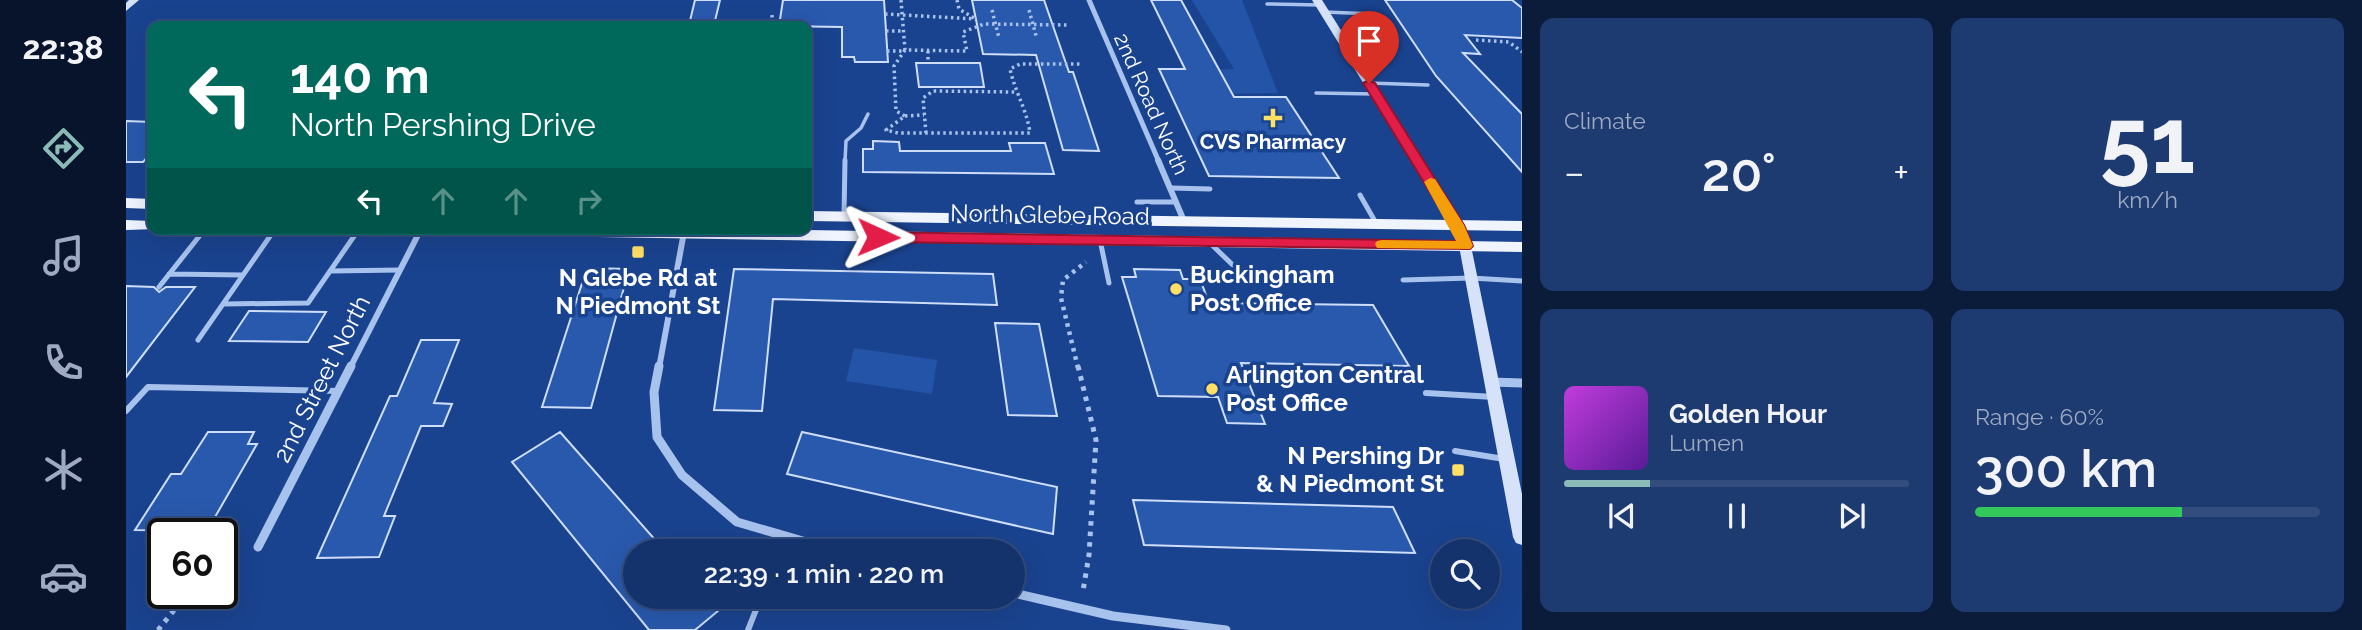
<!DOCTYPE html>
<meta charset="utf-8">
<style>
:root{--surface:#14326b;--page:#1d3a71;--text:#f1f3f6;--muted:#9daac1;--line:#334d7e;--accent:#8bbbb9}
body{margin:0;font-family:Raleway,sans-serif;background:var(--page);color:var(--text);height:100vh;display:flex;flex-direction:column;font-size:26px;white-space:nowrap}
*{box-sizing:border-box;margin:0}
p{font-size:23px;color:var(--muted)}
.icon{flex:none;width:38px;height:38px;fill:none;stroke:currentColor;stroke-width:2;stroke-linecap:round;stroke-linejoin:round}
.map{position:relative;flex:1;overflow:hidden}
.panel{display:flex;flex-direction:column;gap:18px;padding:18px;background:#0b1c3b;width:840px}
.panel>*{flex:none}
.banner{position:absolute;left:21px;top:21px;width:665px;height:214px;border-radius:14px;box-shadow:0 7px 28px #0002,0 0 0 2px var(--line);background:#00695c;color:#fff;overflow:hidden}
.buttons{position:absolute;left:1304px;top:539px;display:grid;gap:14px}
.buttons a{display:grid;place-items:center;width:70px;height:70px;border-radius:50%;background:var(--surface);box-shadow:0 7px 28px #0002,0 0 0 2px var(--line);font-size:35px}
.speed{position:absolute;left:21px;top:518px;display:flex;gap:14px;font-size:35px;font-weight:700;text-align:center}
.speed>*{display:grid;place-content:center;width:91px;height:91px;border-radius:50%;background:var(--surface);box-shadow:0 7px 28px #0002,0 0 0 2px var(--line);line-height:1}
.speed .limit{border:4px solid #111;border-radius:10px;background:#fff;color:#111}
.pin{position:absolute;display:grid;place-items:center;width:60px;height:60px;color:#fff;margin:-72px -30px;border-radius:50% 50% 50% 0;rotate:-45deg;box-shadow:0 0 7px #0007}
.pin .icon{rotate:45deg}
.me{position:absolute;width:77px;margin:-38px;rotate:91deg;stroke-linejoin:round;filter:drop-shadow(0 0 5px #0008)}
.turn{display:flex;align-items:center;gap:24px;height:147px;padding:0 28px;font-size:32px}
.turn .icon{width:91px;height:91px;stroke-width:2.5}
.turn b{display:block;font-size:49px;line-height:60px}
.lanes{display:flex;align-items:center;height:66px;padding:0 28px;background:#0003;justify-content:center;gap:35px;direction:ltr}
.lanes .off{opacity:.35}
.big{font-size:52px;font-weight:600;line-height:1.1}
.panel .tile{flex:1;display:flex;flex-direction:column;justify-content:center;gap:10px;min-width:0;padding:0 24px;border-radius:14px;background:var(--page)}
.panel .dial{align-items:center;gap:0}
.dial b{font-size:91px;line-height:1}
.song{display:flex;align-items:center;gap:21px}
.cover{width:84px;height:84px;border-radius:10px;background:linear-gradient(135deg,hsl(290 70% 55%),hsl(270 70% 35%))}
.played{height:7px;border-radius:4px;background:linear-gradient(90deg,var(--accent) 25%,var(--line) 25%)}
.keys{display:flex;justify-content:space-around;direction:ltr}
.heat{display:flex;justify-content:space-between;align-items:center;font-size:38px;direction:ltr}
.charge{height:10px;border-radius:5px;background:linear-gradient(90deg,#34c759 60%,var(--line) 0)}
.panel .tiles{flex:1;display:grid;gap:18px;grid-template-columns:repeat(2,1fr)}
.trip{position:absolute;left:497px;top:539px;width:402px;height:70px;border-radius:35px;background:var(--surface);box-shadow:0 7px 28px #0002,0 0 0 2px var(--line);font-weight:600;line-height:70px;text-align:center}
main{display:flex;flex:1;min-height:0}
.dock{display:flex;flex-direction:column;width:126px;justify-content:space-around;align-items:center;background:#08142b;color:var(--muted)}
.dock .icon{width:49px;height:49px}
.dock .current{color:var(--accent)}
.dock b{font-size:32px;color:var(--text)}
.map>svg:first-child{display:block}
.green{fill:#2354a8}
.building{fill:#2959ad;stroke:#cedefa;stroke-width:2}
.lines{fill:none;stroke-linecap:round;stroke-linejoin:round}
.path-far2{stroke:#a8c2ee;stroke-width:3.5;stroke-dasharray:2.5 3.5;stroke-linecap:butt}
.path-far1{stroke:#a8c2ee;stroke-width:4.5;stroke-dasharray:3.5 5;stroke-linecap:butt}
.path{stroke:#a8c2ee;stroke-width:5;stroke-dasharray:4.5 6;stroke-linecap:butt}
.lane-far2{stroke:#a8c2ee;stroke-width:3.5}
.lane-far1{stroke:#a8c2ee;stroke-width:5}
.lane{stroke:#a8c2ee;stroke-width:6}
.street-far2{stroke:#a8c2ee;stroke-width:5}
.street-far1{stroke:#a8c2ee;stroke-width:6}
.street{stroke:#a8c2ee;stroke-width:9}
.secondary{fill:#d5e2fa;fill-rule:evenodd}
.primary{fill:#eff4ff;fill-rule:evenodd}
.route{fill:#e11d48;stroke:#92132f;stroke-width:2}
.slow{fill:#f59e0b}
.poi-dot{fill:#ffe065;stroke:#1a438f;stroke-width:2.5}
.labels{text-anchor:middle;stroke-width:7;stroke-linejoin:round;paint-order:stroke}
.far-street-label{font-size:21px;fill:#fff;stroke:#1a438f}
.far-poi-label{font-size:21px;font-weight:bold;fill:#fff;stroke:#1a438f}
.street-label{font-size:24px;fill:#fff;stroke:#1a438f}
.poi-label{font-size:24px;font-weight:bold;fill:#fff;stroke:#1a438f;text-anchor:start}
</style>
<main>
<nav class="dock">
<b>22:38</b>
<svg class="icon current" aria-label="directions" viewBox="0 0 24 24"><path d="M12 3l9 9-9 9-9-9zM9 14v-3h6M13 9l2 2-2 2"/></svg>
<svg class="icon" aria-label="music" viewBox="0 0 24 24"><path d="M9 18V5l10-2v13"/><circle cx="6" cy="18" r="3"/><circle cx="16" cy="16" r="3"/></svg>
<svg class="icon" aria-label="phone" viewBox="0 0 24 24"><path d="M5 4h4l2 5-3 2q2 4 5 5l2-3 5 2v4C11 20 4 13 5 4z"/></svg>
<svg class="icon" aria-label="climate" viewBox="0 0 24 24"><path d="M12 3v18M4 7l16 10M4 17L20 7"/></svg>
<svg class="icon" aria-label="car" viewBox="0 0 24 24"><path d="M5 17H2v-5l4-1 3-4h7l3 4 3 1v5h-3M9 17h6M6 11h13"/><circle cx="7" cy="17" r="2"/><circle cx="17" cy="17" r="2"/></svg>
</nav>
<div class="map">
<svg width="1396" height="630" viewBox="0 0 1396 630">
<rect width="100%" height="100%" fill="#1a438f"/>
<path class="green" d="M1066,0H1116L1152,93L1103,94L1078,70L1108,69Z
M728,348L811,360L806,394L720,381Z"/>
<path class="building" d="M569,0H594L588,25H563Z
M657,0H758L762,62H729L728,57H716V27L653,26Z
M846,0H918L943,72H947L973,151L937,150L910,55L857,54Z
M1025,0H1055L1108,97H1160L1213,178L1083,176L1033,69H1059Z
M1259,0H1386L1396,8V38L1339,35L1354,54L1337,53L1396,114V172L1310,76Z
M790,63H854L858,87H793Z
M0,121L26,122V152L17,162H0Z
M747,141L773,142L774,151H885L883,143H919L928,174L737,172V149H747Z
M461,268L503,269L465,408L416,407Z
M608,269L867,274L871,305L647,299L636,411L588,410Z
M1008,269L1054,270L1057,279H1074L1083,303L1247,305L1283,366L1115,363L1139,424L1101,423L1092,397L1032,396L996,277H1010Z
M0,286L28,287L33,292L40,287H69L0,377Z
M123,311L200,312L182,342L103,341Z
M869,323L913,324L931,416L882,415Z
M295,340H333L308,403L326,404L317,426H295L258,516H269L253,557L191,558L264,396H271Z
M82,432H128L122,444H131L81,531L9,530L45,474H55Z
M434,432L539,551H509V597H579L592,611L569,630H523L386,462Z
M676,432L931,487L927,534L661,474Z
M1007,500L1267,507L1289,553L1018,545Z"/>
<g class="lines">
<path class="path-far2" d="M775,0L779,50L841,51L837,32L858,24L943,25
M831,0L833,9L848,18
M866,10L873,38
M903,10L911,39
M759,14L850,19
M646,15L647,26
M760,31H777
M1350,40L1383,42L1396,52
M779,50L768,66L770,111L779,116L760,130L772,133H904C901,110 889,92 884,69L894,64H956
M761,51H778
M802,51V63
M779,116L798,115
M800,133L797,98L807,91L889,92"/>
<path class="path-far1" d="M952,368L935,298L937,280L960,262"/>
<path class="path" d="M952,366L970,440L963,555L957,591
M96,562L115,554
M32,630L62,593"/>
<path class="lane-far2" d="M1141,4L1194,5
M1198,12L1249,14
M1243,83L1302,85
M1190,93L1249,94
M719,162L720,141L735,128L742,114"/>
<path class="lane-far1" d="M1045,188L1084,189
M1234,195L1250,223
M1011,202H1050
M718,216L719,160
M974,240L983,283
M1085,244L1114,272
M204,271L274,270
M43,274L116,275
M1277,280L1345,278L1396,281
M33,287L79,229
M98,304L182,303L233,229
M72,340L149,229"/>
<path class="lane" d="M1300,393L1368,397
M0,411L22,387L212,391
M1329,451L1378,459
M653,551L658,538
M622,630L635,597"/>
<path class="street-far2" d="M963,0L1033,162"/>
<path class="street-far1" d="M1032,160L1058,221
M224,368L295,229
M533,368L558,232"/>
<path class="street" d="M533,366L528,392L531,437L556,475L611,522L711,551
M1365,382L1396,383
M132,547L225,366
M887,593L987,616L1100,630"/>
<path class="secondary" d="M3,0H13L0,11V3Z
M1186,0H1196L1337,225L1345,246L1396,494V545L1390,543L1387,537L1333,246L1325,225Z"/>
<path class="primary" d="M0,198L26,199V209L0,208Z
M681,211L1396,221V231L681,221Z
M0,220L26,221V229H32L0,230Z
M276,229H622L1396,242V252L284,234Z"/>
</g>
<path class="route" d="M1243,80L1249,83L1338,225L1347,246L1344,249L752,242L745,237L752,232L1330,241L1324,225L1237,83Z"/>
<path class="slow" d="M1304,178L1309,179L1338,225L1347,246L1344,249L1251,248L1249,244L1251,241L1256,240L1330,241L1298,182Z"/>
<g class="poi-dot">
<path d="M1143.5 107.5h7v7h7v7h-7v7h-7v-7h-7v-7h7z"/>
<rect x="505" y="245" width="14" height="14" rx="3.5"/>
<circle cx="1050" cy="289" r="7"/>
<circle cx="1086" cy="389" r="7"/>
<rect x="1325" y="463" width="14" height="14" rx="3.5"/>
</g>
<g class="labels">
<g class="far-street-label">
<text transform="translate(1025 104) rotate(66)" y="7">2nd Road North</text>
</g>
<g class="far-poi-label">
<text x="1147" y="149">CVS Pharmacy</text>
</g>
<g class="street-label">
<text transform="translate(924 215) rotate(1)" y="8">North Glebe Road</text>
<text transform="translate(196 379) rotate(-63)" y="8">2nd Street North</text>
</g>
<g class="poi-label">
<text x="1064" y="283">Buckingham<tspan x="1064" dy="28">Post Office</tspan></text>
<text x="512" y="286" text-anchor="middle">N Glebe Rd at<tspan x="512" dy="28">N Piedmont St</tspan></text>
<text x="1100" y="383">Arlington Central<tspan x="1100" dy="28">Post Office</tspan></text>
<text x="1318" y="464" text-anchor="end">N Pershing Dr<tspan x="1318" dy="28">&amp; N Piedmont St</tspan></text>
</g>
</g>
</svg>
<div class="buttons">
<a><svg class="icon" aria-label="search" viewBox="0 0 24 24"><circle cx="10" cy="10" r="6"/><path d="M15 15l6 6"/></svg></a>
</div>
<div class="speed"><div class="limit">60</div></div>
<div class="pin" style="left:1243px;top:83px;background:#d93025"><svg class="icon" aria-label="arrive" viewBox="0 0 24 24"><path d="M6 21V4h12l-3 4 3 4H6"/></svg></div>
<svg class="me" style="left:752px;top:237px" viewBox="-20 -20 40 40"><path d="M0-17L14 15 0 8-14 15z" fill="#e11d48" stroke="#fff" stroke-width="4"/></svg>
<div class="trip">22:39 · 1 min · 220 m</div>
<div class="banner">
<div class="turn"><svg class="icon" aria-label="left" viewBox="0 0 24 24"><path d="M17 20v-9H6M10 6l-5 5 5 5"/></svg><div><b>140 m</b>North Pershing Drive</div></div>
<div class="lanes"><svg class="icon" aria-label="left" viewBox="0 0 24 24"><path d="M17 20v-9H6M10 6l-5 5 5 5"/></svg><svg class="icon off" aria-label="ahead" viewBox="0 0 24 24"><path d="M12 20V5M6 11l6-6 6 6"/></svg><svg class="icon off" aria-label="ahead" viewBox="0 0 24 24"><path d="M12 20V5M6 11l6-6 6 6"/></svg><svg class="icon off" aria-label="right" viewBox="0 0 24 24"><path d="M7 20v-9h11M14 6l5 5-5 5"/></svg></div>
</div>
</div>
<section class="panel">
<div class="tiles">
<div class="tile"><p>Climate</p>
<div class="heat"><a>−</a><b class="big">20°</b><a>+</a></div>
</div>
<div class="tile dial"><b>51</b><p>km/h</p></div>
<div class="tile">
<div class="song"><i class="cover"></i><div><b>Golden Hour</b><p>Lumen</p></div></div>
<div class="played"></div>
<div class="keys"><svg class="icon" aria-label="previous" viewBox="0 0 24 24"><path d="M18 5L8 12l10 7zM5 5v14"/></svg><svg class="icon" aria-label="pause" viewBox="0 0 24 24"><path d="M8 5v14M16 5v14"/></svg><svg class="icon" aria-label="next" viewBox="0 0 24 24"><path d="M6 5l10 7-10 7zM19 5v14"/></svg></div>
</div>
<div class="tile"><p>Range · 60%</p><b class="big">300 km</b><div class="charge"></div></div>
</div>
</section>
</main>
